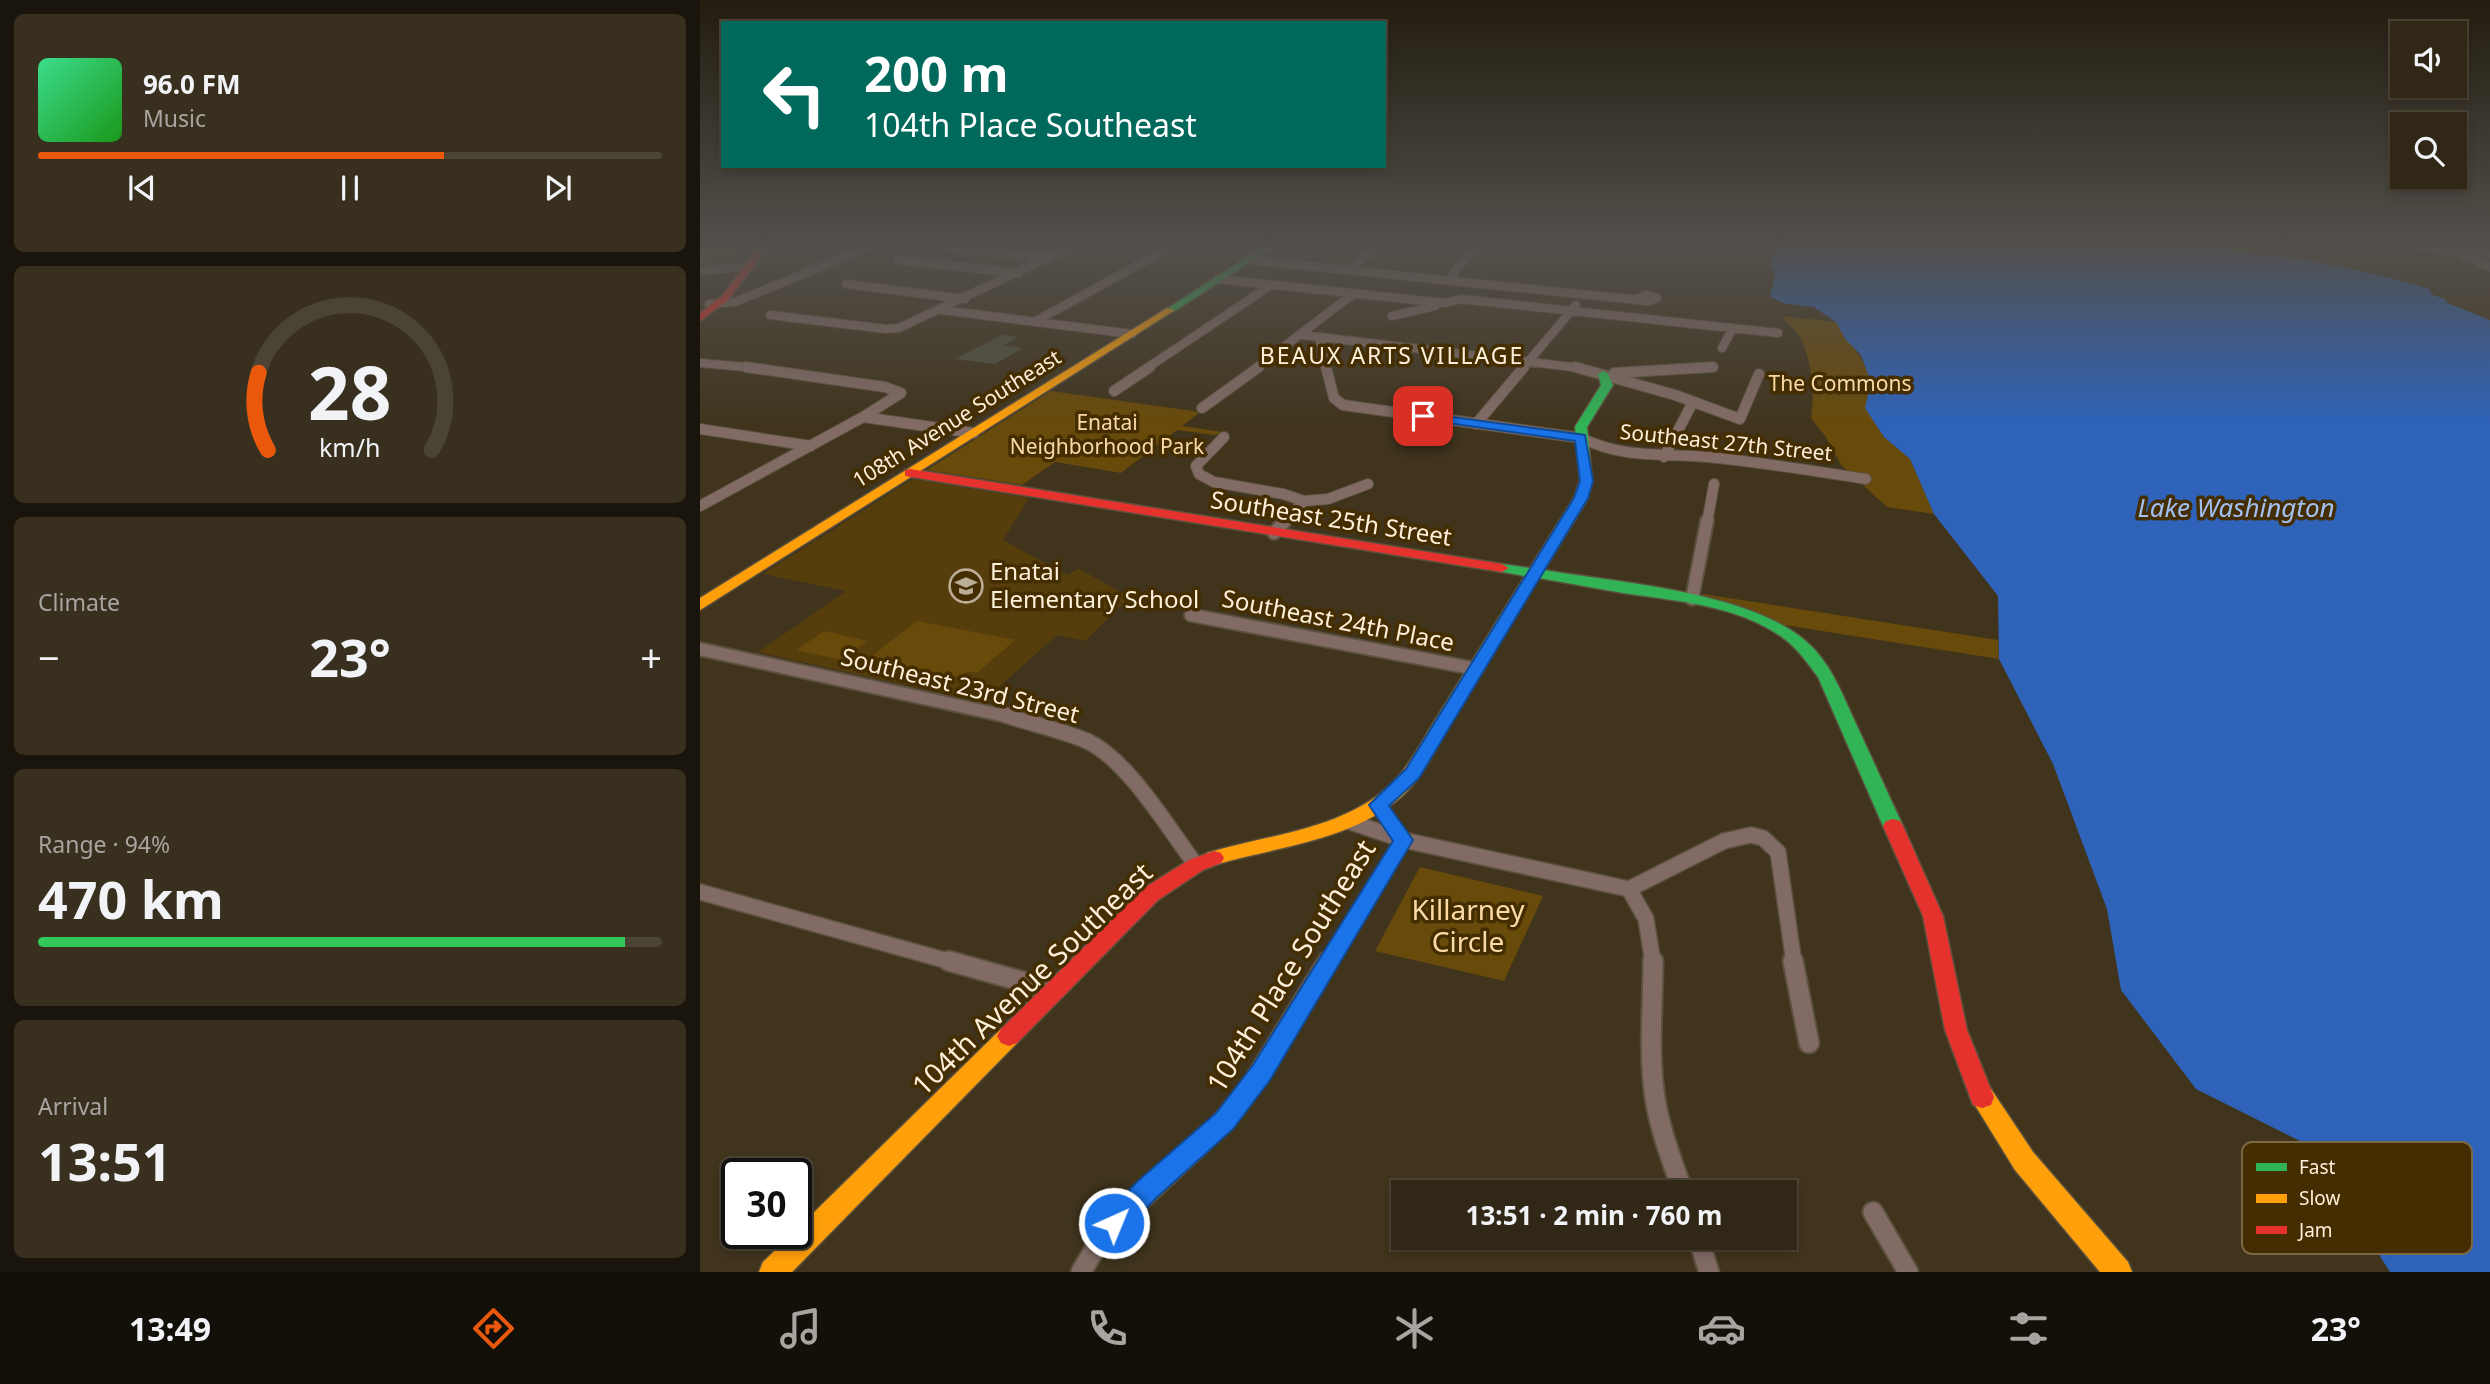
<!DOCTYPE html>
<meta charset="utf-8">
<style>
:root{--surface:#302716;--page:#382f1f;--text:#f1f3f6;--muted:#a8a5a1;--line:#4b4435;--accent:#ea580c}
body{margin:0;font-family:"Noto Sans",sans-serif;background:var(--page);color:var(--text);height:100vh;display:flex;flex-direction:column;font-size:26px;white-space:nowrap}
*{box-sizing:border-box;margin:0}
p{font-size:23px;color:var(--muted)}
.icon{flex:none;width:38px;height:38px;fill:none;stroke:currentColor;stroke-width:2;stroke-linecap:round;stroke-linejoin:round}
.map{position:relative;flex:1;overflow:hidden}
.panel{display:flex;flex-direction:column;gap:14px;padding:14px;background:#1a150c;width:700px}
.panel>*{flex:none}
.hud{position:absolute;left:21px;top:21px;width:665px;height:147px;border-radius:0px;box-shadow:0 4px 10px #0003,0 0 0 2px var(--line);background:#00695c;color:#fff;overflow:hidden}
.tools{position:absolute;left:1690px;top:21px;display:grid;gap:14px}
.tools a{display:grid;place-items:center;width:77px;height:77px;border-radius:0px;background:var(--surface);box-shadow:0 4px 10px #0003,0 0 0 2px var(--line);font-size:35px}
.speed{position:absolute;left:21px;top:1158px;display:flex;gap:14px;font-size:35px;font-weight:700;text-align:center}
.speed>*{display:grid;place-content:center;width:91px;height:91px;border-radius:50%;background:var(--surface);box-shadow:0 4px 10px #0003,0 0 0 2px var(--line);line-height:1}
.speed .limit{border:4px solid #111;border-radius:10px;background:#fff;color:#111}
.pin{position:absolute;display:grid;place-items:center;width:60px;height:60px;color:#fff;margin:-30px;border-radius:14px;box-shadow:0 4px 10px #0006}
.me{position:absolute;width:77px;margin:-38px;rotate:44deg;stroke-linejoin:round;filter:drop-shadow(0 0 5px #0008)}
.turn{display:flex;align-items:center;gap:24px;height:147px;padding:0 28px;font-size:32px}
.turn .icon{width:91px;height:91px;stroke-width:2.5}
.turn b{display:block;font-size:49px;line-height:60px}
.big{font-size:52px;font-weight:700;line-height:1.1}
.panel .widget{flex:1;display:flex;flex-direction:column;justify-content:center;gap:10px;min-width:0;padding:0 24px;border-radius:10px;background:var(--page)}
.panel .dial{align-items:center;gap:0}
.dial svg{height:182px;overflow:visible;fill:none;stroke:var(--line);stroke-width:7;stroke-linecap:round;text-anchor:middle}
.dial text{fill:var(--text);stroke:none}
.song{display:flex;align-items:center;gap:21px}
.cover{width:84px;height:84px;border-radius:10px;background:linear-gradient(135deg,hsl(150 70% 55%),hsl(120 70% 35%))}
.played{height:7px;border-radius:4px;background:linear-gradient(90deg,var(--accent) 65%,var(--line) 65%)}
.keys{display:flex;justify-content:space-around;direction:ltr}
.heat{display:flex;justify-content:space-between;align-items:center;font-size:38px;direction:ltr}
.charge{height:10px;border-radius:5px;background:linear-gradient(90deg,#34c759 94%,var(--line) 0)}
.trip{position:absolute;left:691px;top:1180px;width:406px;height:70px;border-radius:0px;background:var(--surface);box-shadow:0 4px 10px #0003,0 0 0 2px var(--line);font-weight:700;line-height:70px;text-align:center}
.menu{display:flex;height:112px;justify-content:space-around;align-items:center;background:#131009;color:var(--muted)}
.menu .icon{width:49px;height:49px}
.menu .current{color:var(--accent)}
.menu b{font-size:32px;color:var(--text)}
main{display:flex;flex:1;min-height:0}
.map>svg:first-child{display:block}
.built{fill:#563e0c}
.green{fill:#684a0a}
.water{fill:#2e63b9}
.building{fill:#50503e}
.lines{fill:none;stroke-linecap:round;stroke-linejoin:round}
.street-far4-casing{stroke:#5c513e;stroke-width:10}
.street-far3-casing{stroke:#5c513e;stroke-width:12}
.street-far2-casing{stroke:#5c513e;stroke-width:16}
.street-far1-casing{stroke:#5c513e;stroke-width:18}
.street-casing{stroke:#5c513e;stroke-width:23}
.fast-casing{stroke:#5c513e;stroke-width:3}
.slow-casing{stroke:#5c513e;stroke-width:3}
.jam-casing{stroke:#5c513e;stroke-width:3}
.street-far4{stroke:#826b65;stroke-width:8}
.street-far3{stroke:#826b65;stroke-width:10}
.street-far2{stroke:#826b65;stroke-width:12}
.street-far1{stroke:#826b65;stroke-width:15}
.street{stroke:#826b65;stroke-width:19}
.fast{fill:#30b455;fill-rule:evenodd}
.slow{fill:#ff9f0a;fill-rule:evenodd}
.jam{fill:#e5322d;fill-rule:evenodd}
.tram{stroke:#7f6f63;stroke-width:2}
.route{fill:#1a73e8;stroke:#114b97;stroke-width:2}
.labels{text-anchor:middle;stroke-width:7;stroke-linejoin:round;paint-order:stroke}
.far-park-label{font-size:21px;fill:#fbdaa6;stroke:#442e01}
.far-street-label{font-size:21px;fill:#fdefd9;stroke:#442e01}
.far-quarter-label{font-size:23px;letter-spacing:2px;fill:#fdefd9;stroke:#442e01}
.street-label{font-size:24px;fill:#fdefd9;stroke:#442e01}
.poi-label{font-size:24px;fill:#fdefd9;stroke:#442e01;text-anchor:start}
.water-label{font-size:26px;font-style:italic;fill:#a1bff0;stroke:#442e01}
.near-park-label{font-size:28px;fill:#fbdaa6;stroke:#442e01}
.near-street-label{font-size:28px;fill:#fdefd9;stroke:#442e01}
.key{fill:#442e01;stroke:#7c6842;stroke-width:2}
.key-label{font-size:19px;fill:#fdefd9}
</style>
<main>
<section class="panel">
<div class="widget">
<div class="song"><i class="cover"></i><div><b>96.0 FM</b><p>Music</p></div></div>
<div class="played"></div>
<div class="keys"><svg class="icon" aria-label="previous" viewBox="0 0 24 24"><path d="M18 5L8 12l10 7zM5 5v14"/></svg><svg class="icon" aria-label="pause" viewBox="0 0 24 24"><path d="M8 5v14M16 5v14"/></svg><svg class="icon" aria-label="next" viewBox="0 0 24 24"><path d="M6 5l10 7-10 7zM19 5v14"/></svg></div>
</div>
<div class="widget dial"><svg viewBox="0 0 100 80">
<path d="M14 69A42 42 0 1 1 86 69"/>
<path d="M14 69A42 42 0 0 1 10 35" stroke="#ea580c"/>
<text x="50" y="56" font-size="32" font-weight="700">28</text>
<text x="50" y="72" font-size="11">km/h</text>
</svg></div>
<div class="widget"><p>Climate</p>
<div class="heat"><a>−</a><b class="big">23°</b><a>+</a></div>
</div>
<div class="widget"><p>Range · 94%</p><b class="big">470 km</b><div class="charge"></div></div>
<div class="widget"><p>Arrival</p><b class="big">13:51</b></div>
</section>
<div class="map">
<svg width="1790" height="1272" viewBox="0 0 1790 1272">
<rect width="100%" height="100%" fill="#40341d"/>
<path class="built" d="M213,479L329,498L303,540L367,575L379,569L430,597L385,641L357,635L282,702L58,652L146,591L63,574Z"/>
<path class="green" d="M44,245L26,266L0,268V246Z
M1082,316L1137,322C1147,342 1166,358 1170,381C1171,389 1167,400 1166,408L1184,437L1210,458L1234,514L1187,507L1141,465L1126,437L1111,418C1115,394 1112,360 1100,337C1096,330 1087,324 1082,316Z
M351,391L500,412L482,426L529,433L515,435L477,430L421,473L355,462L322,485L227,470Z
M1003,594L1298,640L1299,659L1066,622L1003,598Z
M217,621L315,640L278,672H267L247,681L162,664Z
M124,631L168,641L142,660L96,650Z
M720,867L843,896L804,981L675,951Z"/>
<path class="water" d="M1074,245H1469C1558,251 1644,263 1730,289L1731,294L1747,300L1745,302L1790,320V1272H1690L1610,1146L1496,1089L1421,990L1407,909L1353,764L1299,659L1298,596L1234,514L1210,459L1184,437L1165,408L1171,382L1161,355L1146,340L1136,322L1114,307L1083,303L1070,296L1076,271L1071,270Z"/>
<path class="building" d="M302,335L318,337L304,345L323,348L295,364L255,359Z"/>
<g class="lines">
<defs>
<path id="street-far4" d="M1702,245L1790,254
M242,247L349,258
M1765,256L1790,267
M197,260L319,273
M550,260L948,301L957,298L947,295L936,299
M648,270L679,245
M0,271L39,267
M518,279L745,303L761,299L1078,333
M751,279L758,266L781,245
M146,284L265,299
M9,304L35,302L173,245
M242,310L432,334
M70,315L186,329L199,328L374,245
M692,316L735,306
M336,321L474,245
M602,335L881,368
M619,337L627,368
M1022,348L1033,328
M0,363L58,368
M447,368L571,285
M556,368L653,294
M823,368L876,305
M988,368L1013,367"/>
<path id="street-far3" d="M626,367L634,398L643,405L881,438C925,459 960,453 1007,457C1060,462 1113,471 1166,479
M875,367L975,395L1040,419L1059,374
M914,373L1013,367
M414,391L450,367
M502,408L559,367
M163,417L274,433
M776,424L824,367
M0,429L111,446
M524,437L496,466L499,474L514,482L583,494L604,501L628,499L668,484
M964,457L993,402
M0,506L163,417L201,393L185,387L46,367
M584,523L604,501
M1007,523L1014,484"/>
<path id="street-far2" d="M574,533L585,521
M992,599L1007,521
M491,615L777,669
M0,649L310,717"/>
<path id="street-far1" d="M305,715C332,724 361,730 387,741C428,760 468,828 496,865
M678,805L703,840
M648,821L703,840L929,889
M929,889L1024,841L1051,835L1063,838L1078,852L1094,963
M929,889L946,919L953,963
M0,892L255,963
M627,963L703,840"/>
<path id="street" d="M249,961L353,990
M953,961C953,1007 948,1052 955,1098C960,1130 972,1161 983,1192
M1093,961L1109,1043
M1173,1212L1208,1272
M998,1237L1009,1272
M381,1272L404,1234L504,1141L545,1096L628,961"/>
<path id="fast" d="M566,245H577L473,312L465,310Z
M903,371L908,374L913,385L887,427L892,481L888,498L844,570C919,583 1063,592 1115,650C1134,671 1144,698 1156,724C1172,758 1187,792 1203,826L1200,831L1193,833L1186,831L1183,826L1118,677C1107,662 1097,648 1082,637C1036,605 977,601 923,593C895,588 867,583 839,578L741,739H729L726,735L825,576L797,571L795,568L802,564L830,568L874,498L880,481L875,427L901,385L898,374Z"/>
<path id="slow" d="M467,308L475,310L0,610V598Z
M735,729L741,731L744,735C731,757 720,780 701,797C651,841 575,847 514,865L507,863L504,858L507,853C566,835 640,830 688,787C706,771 716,751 729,731Z
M309,1026L317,1029L321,1036L317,1043L92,1272H59L63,1262L92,1234H96V1230L301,1029Z
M1282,1086L1291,1089L1333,1152L1428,1262L1432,1272H1400L1315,1170L1270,1097L1273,1089Z"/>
<path id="jam" d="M61,245H70L28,300L0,321V313L22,296Z
M210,469L802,564L809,568L802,572L205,476V470Z
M1193,819L1200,821L1203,826L1243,916L1267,1030L1294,1097L1291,1105L1282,1108L1273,1105L1245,1030L1223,916L1183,826L1186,821Z
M514,851L521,853L524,858L521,863L503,870L458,900L317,1043L309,1046L301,1043L297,1036L301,1029L444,888L489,860Z"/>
</defs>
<use href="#street-far4" class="street-far4-casing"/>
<use href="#street-far3" class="street-far3-casing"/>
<use href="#street-far2" class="street-far2-casing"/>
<use href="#street-far1" class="street-far1-casing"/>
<use href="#street" class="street-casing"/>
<use href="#fast" class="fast-casing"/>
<use href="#slow" class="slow-casing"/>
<use href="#jam" class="jam-casing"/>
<use href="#street-far4" class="street-far4"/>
<use href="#street-far3" class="street-far3"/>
<use href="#street-far2" class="street-far2"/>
<use href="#street-far1" class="street-far1"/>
<use href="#street" class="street"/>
<use href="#fast" class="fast"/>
<use href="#slow" class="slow"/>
<use href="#jam" class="jam"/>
<path class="tram" d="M0,262L21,245"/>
</g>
<linearGradient id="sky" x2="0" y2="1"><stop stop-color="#231d10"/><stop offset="0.58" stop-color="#53504c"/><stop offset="1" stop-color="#53504c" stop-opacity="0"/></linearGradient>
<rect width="1790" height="424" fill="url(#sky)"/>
<path class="route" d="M723,413L885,435L893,481L888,498L719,778L689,806L713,840L570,1080L533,1129L456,1198L424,1232L414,1236L405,1232L401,1223L405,1214L438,1181L516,1113L553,1065L693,841L669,805L706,769L874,498L880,481L875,441L719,419L717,416Z"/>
<defs>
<symbol id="school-ring" viewBox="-11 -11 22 22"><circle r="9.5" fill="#442e01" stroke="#bbae97" stroke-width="1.5"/><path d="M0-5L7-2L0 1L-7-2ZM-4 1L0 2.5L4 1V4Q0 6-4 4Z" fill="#bbae97"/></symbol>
</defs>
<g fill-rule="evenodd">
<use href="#school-ring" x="247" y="567" width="38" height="38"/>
</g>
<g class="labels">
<g class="far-park-label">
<text x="1140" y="391">The Commons</text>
<text x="407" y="430">Enatai<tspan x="407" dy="24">Neighborhood Park</tspan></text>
</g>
<g class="far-street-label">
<text transform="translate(257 419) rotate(-32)" y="7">108th Avenue Southeast</text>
<text transform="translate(1026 443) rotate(6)" y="7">Southeast 27th Street</text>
</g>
<g class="far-quarter-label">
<text x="692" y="364">BEAUX ARTS VILLAGE</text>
</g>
<g class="street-label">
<text transform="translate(631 519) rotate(9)" y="8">Southeast 25th Street</text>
<text transform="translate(638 621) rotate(11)" y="8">Southeast 24th Place</text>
<text transform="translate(260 686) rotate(14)" y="8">Southeast 23rd Street</text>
</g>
<g class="poi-label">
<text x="290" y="580">Enatai<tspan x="290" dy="28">Elementary School</tspan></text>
</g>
<g class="water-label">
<text x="1536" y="517">Lake Washington</text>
</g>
<g class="near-park-label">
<text x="768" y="920">Killarney<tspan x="768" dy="32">Circle</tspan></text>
</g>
<g class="near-street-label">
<text transform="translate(591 966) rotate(-58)" y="10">104th Place Southeast</text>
<text transform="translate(332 979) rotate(-44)" y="10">104th Avenue Southeast</text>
</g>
</g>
<rect x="1542" y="1142" width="230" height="112" rx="10" class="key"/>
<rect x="1556" y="1163" width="31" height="8" fill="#30b455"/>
<rect x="1556" y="1194" width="31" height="9" fill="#ff9f0a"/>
<rect x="1556" y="1226" width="31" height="8" fill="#e5322d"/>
<g class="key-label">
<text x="1599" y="1174">Fast</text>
<text x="1599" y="1205">Slow</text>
<text x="1599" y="1237">Jam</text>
</g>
</svg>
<div class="tools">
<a><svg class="icon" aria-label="sound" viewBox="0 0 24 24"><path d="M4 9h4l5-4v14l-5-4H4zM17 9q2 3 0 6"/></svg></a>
<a><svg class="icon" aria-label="search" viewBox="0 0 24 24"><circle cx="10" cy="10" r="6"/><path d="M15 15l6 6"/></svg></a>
</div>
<div class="speed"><div class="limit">30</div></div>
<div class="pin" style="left:723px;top:416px;background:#d93025"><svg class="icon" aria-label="arrive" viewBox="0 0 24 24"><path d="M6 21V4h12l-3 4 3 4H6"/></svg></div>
<svg class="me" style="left:414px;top:1223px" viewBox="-20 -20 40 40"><circle r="17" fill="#1a73e8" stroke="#fff" stroke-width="3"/><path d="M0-11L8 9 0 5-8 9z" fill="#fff"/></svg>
<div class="trip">13:51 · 2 min · 760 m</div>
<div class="hud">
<div class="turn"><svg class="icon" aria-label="left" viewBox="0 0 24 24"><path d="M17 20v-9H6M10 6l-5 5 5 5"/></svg><div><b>200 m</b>104th Place Southeast</div></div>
</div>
</div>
</main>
<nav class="menu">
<b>13:49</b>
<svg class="icon current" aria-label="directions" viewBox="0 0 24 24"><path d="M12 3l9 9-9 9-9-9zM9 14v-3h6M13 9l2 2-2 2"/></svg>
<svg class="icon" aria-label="music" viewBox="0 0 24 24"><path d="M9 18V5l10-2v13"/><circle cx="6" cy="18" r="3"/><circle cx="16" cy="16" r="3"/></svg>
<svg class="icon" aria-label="phone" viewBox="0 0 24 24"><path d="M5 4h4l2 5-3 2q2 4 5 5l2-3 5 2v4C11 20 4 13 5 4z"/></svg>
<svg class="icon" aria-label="climate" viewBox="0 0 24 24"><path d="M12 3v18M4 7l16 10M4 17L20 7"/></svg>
<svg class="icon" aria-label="car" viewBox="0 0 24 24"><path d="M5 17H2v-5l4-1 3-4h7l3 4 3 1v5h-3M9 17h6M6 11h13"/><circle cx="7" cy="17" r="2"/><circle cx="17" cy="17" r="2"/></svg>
<svg class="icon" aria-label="filters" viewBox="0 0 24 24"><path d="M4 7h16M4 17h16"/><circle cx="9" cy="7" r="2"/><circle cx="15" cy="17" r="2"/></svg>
<b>23°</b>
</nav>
